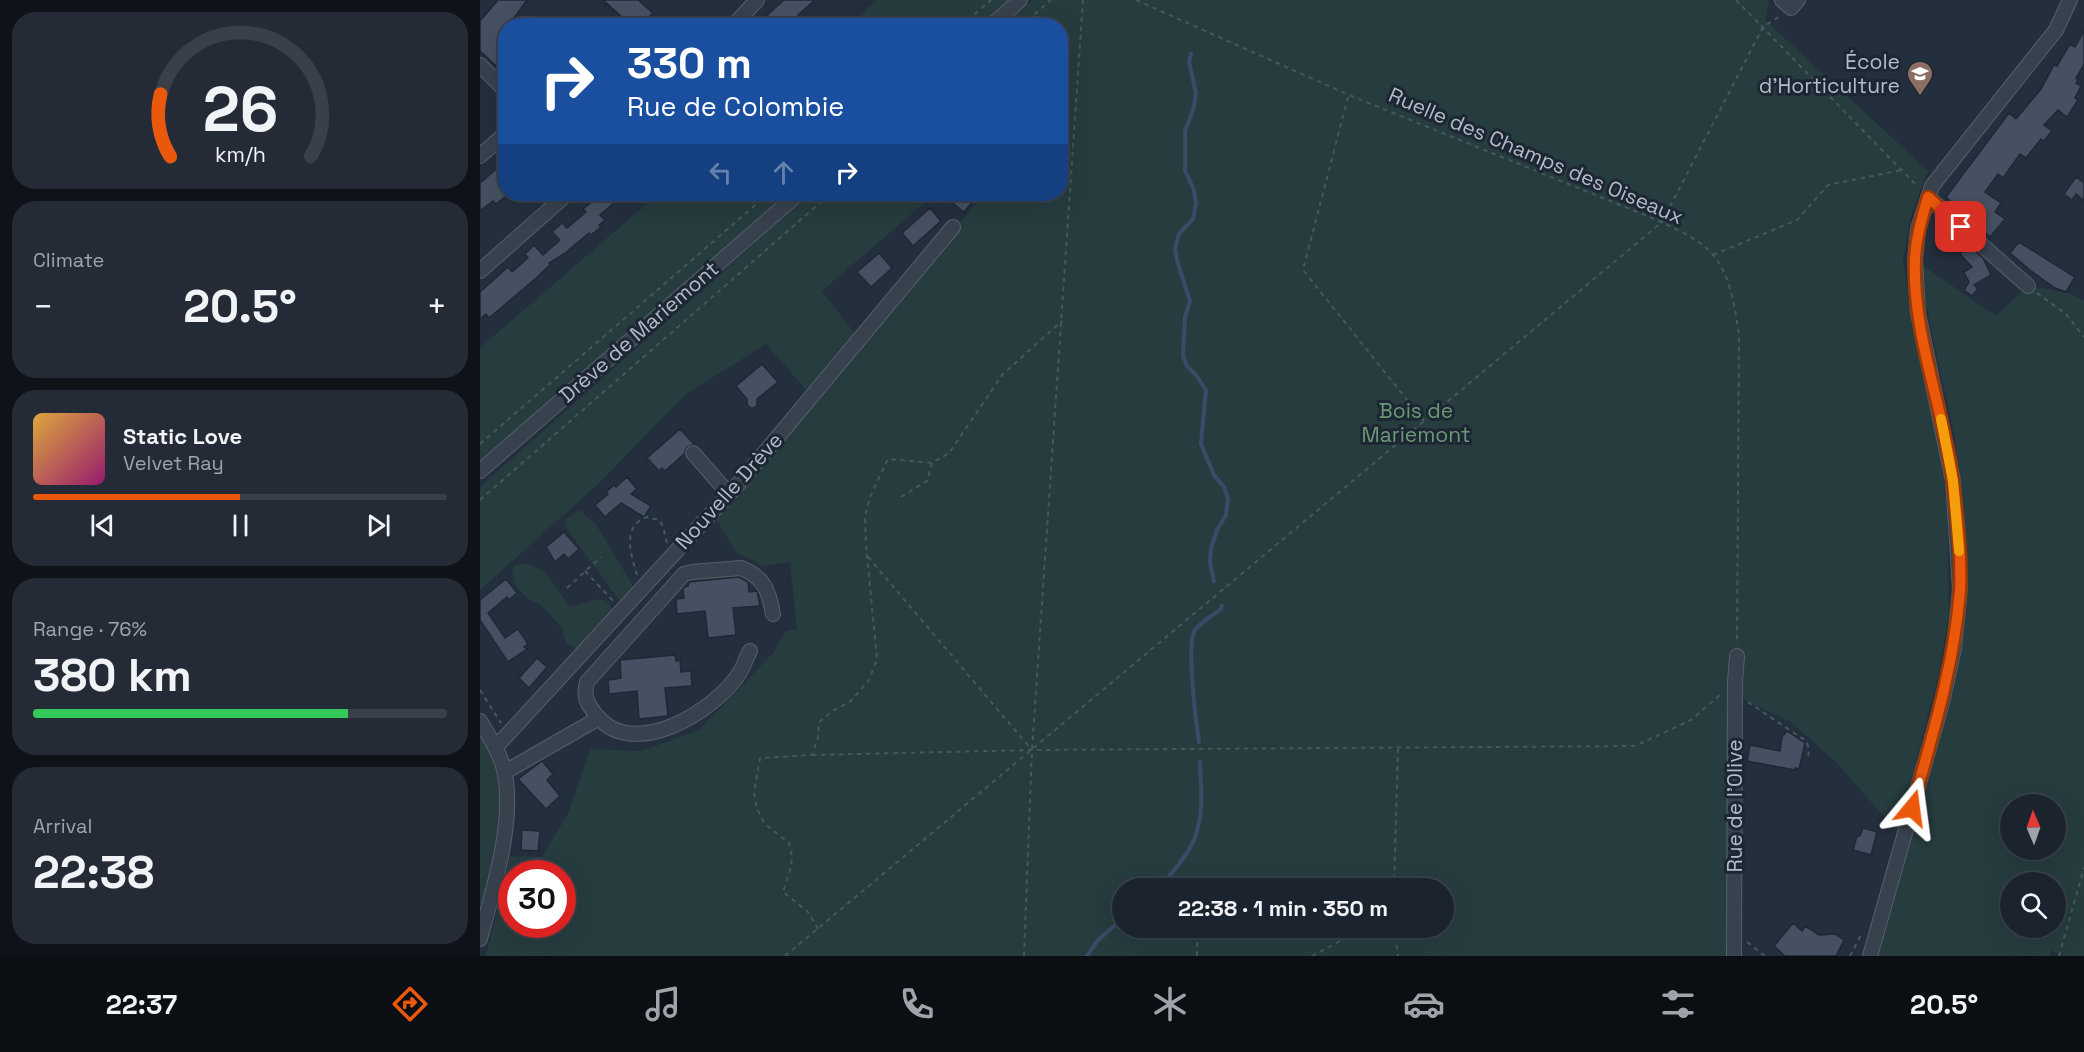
<!DOCTYPE html>
<meta charset="utf-8">
<style>
:root{--surface:#1b232e;--page:#242b36;--text:#f1f3f6;--muted:#a0a4aa;--line:#39404a;--accent:#ea580c}
body{margin:0;font-family:"Space Grotesk",sans-serif;background:var(--page);color:var(--text);height:100vh;display:flex;flex-direction:column;font-size:22px;white-space:nowrap}
*{box-sizing:border-box;margin:0}
p{font-size:20px;color:var(--muted)}
.icon{flex:none;width:33px;height:33px;fill:none;stroke:currentColor;stroke-width:2;stroke-linecap:round;stroke-linejoin:round}
.map{position:relative;flex:1;overflow:hidden}
.drawer{display:flex;flex-direction:column;gap:12px;padding:12px;background:#0f1319;width:480px}
.drawer>*{flex:none}
.hud{position:absolute;left:18px;top:18px;width:570px;height:183px;border-radius:24px;box-shadow:0 6px 24px #0002,0 0 0 2px var(--line);background:#1a4fa0;color:#fff;overflow:hidden}
.needle{width:39px;rotate:358deg}
.tools{position:absolute;left:1520px;top:794px;display:grid;gap:12px}
.tools a{display:grid;place-items:center;width:66px;height:66px;border-radius:50%;background:var(--surface);box-shadow:0 6px 24px #0002,0 0 0 2px var(--line);font-size:30px}
.speed{position:absolute;left:18px;top:860px;display:flex;gap:12px;font-size:30px;font-weight:700;text-align:center}
.speed>*{display:grid;place-content:center;width:78px;height:78px;border-radius:50%;background:var(--surface);box-shadow:0 6px 24px #0002,0 0 0 2px var(--line);line-height:1}
.speed .limit{border:9px solid #d22;background:#fff;color:#111}
.pin{position:absolute;display:grid;place-items:center;width:51px;height:51px;color:#fff;margin:-26px;border-radius:12px;box-shadow:0 3px 9px #0006}
.me{position:absolute;width:66px;margin:-33px;rotate:16deg;stroke-linejoin:round;filter:drop-shadow(0 0 4px #0008)}
.turn{display:flex;align-items:center;gap:21px;height:126px;padding:0 30px;font-size:27px}
.turn .icon{width:78px;height:78px;stroke-width:2.5}
.turn b{display:block;font-size:42px;line-height:51px}
.lanes{display:flex;align-items:center;height:57px;padding:0 30px;background:#0003;justify-content:center;gap:30px;direction:ltr}
.lanes .off{opacity:.35}
.big{font-size:45px;font-weight:600;line-height:1.1}
.drawer .card{flex:1;display:flex;flex-direction:column;justify-content:center;gap:9px;min-width:0;padding:0 21px;border-radius:24px;background:var(--page)}
.drawer .dial{align-items:center;gap:0}
.dial svg{height:156px;overflow:visible;fill:none;stroke:var(--line);stroke-width:7;stroke-linecap:round;text-anchor:middle}
.dial text{fill:var(--text);stroke:none}
.song{display:flex;align-items:center;gap:18px}
.cover{width:72px;height:72px;border-radius:9px;background:linear-gradient(135deg,hsl(40 70% 55%),hsl(320 70% 35%))}
.played{height:6px;border-radius:3px;background:linear-gradient(90deg,var(--accent) 50%,var(--line) 50%)}
.keys{display:flex;justify-content:space-around;direction:ltr}
.heat{display:flex;justify-content:space-between;align-items:center;font-size:33px;direction:ltr}
.charge{height:9px;border-radius:4px;background:linear-gradient(90deg,#34c759 76%,var(--line) 0)}
.trip{position:absolute;left:632px;top:878px;width:342px;height:60px;border-radius:30px;background:var(--surface);box-shadow:0 6px 24px #0002,0 0 0 2px var(--line);font-weight:600;line-height:60px;text-align:center}
.tab-bar{display:flex;height:96px;justify-content:space-around;align-items:center;background:#0b0e12;color:var(--muted)}
.tab-bar .icon{width:42px;height:42px}
.tab-bar .selected{color:var(--accent)}
.tab-bar b{font-size:27px;color:var(--text)}
main{display:flex;flex:1;min-height:0}
.map>svg:first-child{display:block}
.green{fill:#263c3f;fill-rule:evenodd}
.lines{fill:none;stroke-linecap:round;stroke-linejoin:round}
.stream{stroke:#394c67;stroke-width:4}
.building{fill:#455162;stroke:#1f2835;stroke-width:1.5}
.minor-casing{stroke:#565f6c;stroke-width:16}
.path{stroke:#44595c;stroke-width:2;stroke-dasharray:4.5 4.5;stroke-linecap:butt}
.minor{stroke:#38414e;stroke-width:14}
.route-casing{stroke:#983908;stroke-width:15}
.route{stroke:#ea580c;stroke-width:10}
.slow{stroke:#f59e0b;stroke-width:10}
.labels{text-anchor:middle;stroke-width:6;stroke-linejoin:round;paint-order:stroke}
.poi-label{font-size:21px;fill:#b4bcc9;stroke:#1d2633;text-anchor:end}
.street-label{font-size:21px;fill:#b4bcc9;stroke:#1d2633}
.park-label{font-size:21px;fill:#6b9a76;stroke:#1d2633}
</style>
<main>
<section class="drawer">
<div class="card dial"><svg viewBox="0 0 100 80">
<path d="M14 69A42 42 0 1 1 86 69"/>
<path d="M14 69A42 42 0 0 1 9 37" stroke="#ea580c"/>
<text x="50" y="56" font-size="32" font-weight="700">26</text>
<text x="50" y="72" font-size="11">km/h</text>
</svg></div>
<div class="card"><p>Climate</p>
<div class="heat"><a>−</a><b class="big">20.5°</b><a>+</a></div>
</div>
<div class="card">
<div class="song"><i class="cover"></i><div><b>Static Love</b><p>Velvet Ray</p></div></div>
<div class="played"></div>
<div class="keys"><svg class="icon" aria-label="previous" viewBox="0 0 24 24"><path d="M18 5L8 12l10 7zM5 5v14"/></svg><svg class="icon" aria-label="pause" viewBox="0 0 24 24"><path d="M8 5v14M16 5v14"/></svg><svg class="icon" aria-label="next" viewBox="0 0 24 24"><path d="M6 5l10 7-10 7zM19 5v14"/></svg></div>
</div>
<div class="card"><p>Range · 76%</p><b class="big">380 km</b><div class="charge"></div></div>
<div class="card"><p>Arrival</p><b class="big">22:38</b></div>
</section>
<div class="map">
<svg width="1604" height="956" viewBox="0 0 1604 956">
<rect width="100%" height="100%" fill="#242f3e"/>
<path class="green" d="M397,0H540L511,25L368,26Z
M553,0H1286L1289,3L1285,20L1448,171L1431,215L1423,260L1433,326L1460,440L1467,505L1469,612L1460,668L1418,833L1357,763L1311,722L1259,697L1257,956H6L30,856L62,857L88,814L110,749L161,751L219,730L294,652L305,632L317,629L310,562L283,566L256,552L235,517L504,194H580V26L524,25ZM32,873H82V924H32ZM642,888H963V927H642Z
M178,194H318L0,471V348Z
M330,194H455L342,291L375,334L328,392L286,344L205,395L117,485L0,590V487Z
M1439,263L1516,316L1548,286L1589,293L1604,301V956H1582L1571,950L1569,956H1398L1394,954L1417,870L1443,798L1473,693L1482,610V545L1475,440L1444,296ZM1530,804H1575V849H1530ZM1530,882H1575V927H1530Z
M99,510L115,523L153,586L140,601L86,528L85,520Z
M46,563L64,571L90,606C105,607 124,588 133,610L98,650L86,642L82,628L60,604L48,599L35,585L32,569L35,565Z
M0,721L16,747L28,808L0,939Z"/>
<g class="lines">
<path class="stream" d="M711,54L709,62L716,93L714,107L705,131V171L714,190L716,203L713,219L699,234L695,248L697,261L710,301L705,317L703,356L707,366L716,375L726,390L721,444L734,475L744,487L748,499L746,515L737,530L731,548L730,562L734,581
M719,742C716,723 706,642 715,630C721,622 733,615 741,609L742,606
M679,888C690,875 703,861 711,846C725,820 721,790 720,762
M607,956L618,940L642,919"/>
</g>
<path class="building" d="M18,0H47L28,26H26V29L20,37L26,43V75L0,51V21Z
M123,0H158L173,13L170,16L181,26H152Z
M304,0H335L318,15L327,26H280L289,17L287,15Z
M1604,31V64L1596,78L1598,80L1596,83L1601,86L1595,98L1598,100L1587,117L1578,110L1564,125L1572,131L1564,141L1561,139L1546,158L1540,154L1523,178L1518,174L1505,192L1521,203L1515,212L1525,219L1510,237L1466,197L1529,113L1536,119L1561,89L1574,65L1577,66L1590,44L1595,47Z
M26,161V196L16,204L13,201L0,211V183Z
M1596,177L1604,183V201L1596,194L1592,200L1584,194Z
M121,194H144L120,215L125,220L119,225L121,227L111,235L109,233L85,253L69,263L70,265L55,279L9,318L6,314L0,319V292L28,267L32,272L48,258L45,254L54,245L63,255L80,240L72,232L82,223L87,228L106,212L103,209Z
M476,194H495L491,199L493,201L484,212L470,201Z
M450,208L461,221L433,246L422,233Z
M1539,242L1595,277L1586,292L1575,288L1551,271L1530,253Z
M1489,245L1503,258L1511,275L1494,285L1498,289L1492,296L1484,290L1489,282L1484,272L1492,267L1480,254Z
M399,253L412,268L391,287L377,272Z
M282,364L298,382L277,399V405L274,408H270L267,404V399L256,386Z
M200,429L214,444L207,447L204,454L185,471L182,468L179,471L167,458Z
M147,477L157,489L151,494L171,506L164,517L141,503L125,517L115,505L128,494L126,492L134,485L136,487Z
M84,532L99,549L88,559L84,554L75,562L66,547Z
M259,577L268,582L269,592L277,591L280,606L253,608L256,635L228,638L225,611L197,614L196,599L204,598L203,588L208,586L209,582Z
M26,579L37,593L29,600L27,597L8,613L25,638L38,629L48,644L44,647L47,649L28,662L0,620V600Z
M195,655L196,661L200,660L201,672L211,671L212,686L185,688L188,716L159,719L157,691L129,694L128,680L141,678L140,660Z
M57,658L67,667L49,688L39,678Z
M1307,731L1325,743L1319,769L1315,768V770L1267,761L1270,745L1300,751L1302,737Z
M62,761L73,774L67,780L80,796L66,809L38,779Z
M1383,828L1397,832L1391,855L1373,850L1377,836H1380Z
M42,830L60,831L58,851L41,850Z
M1313,923L1322,931L1325,926L1339,935L1355,934L1364,940L1356,956H1305L1294,946Z"/>
<g class="lines">
<defs>
<path id="minor" d="M1302,0L1311,8L1318,0
M253,26L277,0
M511,26L540,0
M0,65L26,91
M0,156L26,133
M1448,197L1548,286
M0,271L87,194
M213,453L249,494
M0,471L318,194
M270,651C266,658 264,666 260,672C236,711 153,762 116,715C107,703 103,697 107,682L204,574L212,572L261,568C284,577 289,591 293,614
M0,721C9,736 18,749 23,766C37,816 13,890 0,939
M16,747L260,482L473,227
M25,772L119,718
M1254,956L1255,682L1257,656
M1390,956L1463,699L1474,648L1480,589L1473,481L1438,313L1435,260L1438,229L1452,186L1576,30L1590,0"/>
</defs>
<use href="#minor" class="minor-casing"/>
<path class="path" d="M656,0L869,95L1182,222C1199,231 1221,240 1233,255C1251,276 1255,309 1259,335L1257,644
M1256,0L1438,187
M481,26L511,0
M541,26L571,0
M868,97L823,270L944,421
M1233,255L1317,220L1348,185L1422,170
M1557,293L1586,314L1604,337
M0,444L288,194
M421,497L447,481L452,463
M0,500L350,194
M388,557L552,750
M105,571L134,602
M157,575C151,555 141,526 167,517L179,520L183,526L187,543
M87,588L121,557
M0,690L21,723
M1268,702L1326,741L1329,749L1328,756
M332,755L552,750L1155,746L1211,720L1241,694
M914,888L918,749
M914,927L918,956
M338,929L328,912L303,892L311,867L312,856L309,843L285,824L277,809L274,792L280,758L332,755L338,737L339,722L354,710L371,701L389,680L397,659L386,545L385,516L390,497L408,459L452,463L469,453L523,374L582,321
M1267,942L1285,956
M305,956L1182,222L1283,27L1300,16
M544,956L552,750L603,0
M717,956V945L721,927
M832,956L862,940L893,927
M1370,956L1381,935
M1579,956L1604,868"/>
<use href="#minor" class="minor"/>
</g>
<g class="lines">
<defs>
<path id="route" d="M1432,808C1452,737 1474,666 1480,591C1482,560 1477,515 1473,483C1464,408 1432,335 1435,259C1436,237 1442,218 1448,197L1481,227"/>
</defs>
<use href="#route" class="route-casing"/>
<use href="#route" class="route"/>
<path class="slow" d="M1461,419L1473,481L1479,551"/>
</g>
<defs>
<symbol id="university-pin" viewBox="-11 -11 22 30"><path d="M0 17L-7.5 6A9.5 9.5 0 1 1 7.5 6Z" fill="#8d6e63" stroke="#1d2633"/><path d="M0-5L7-2L0 1L-7-2ZM-4 1L0 2.5L4 1V4Q0 6-4 4Z" fill="#fff"/></symbol>
</defs>
<g fill-rule="evenodd">
<use href="#university-pin" x="1425" y="59" width="30" height="40"/>
</g>
<g class="labels">
<g class="poi-label">
<text x="1420" y="69">École<tspan x="1420" dy="24">d'Horticulture</tspan></text>
</g>
<g class="street-label">
<text transform="translate(1056 156) rotate(23)" y="7">Ruelle des Champs des Oiseaux</text>
<text transform="translate(159 332) rotate(-41)" y="7">Drève de Mariemont</text>
<text transform="translate(249 491) rotate(-48)" y="7">Nouvelle Drève</text>
<text transform="translate(1255 806) rotate(-90)" y="7">Rue de l'Olive</text>
</g>
<g class="park-label">
<text x="936" y="418">Bois de<tspan x="936" dy="24">Mariemont</tspan></text>
</g>
</g>
</svg>
<div class="tools">
<a><svg class="needle" viewBox="-14 -14 28 28"><path d="M0-13l5 13h-10z" fill="#e53935"/><path d="M0 13l5-13h-10z" fill="#a0a4aa"/></svg></a>
<a><svg class="icon" aria-label="search" viewBox="0 0 24 24"><circle cx="10" cy="10" r="6"/><path d="M15 15l6 6"/></svg></a>
</div>
<div class="speed"><div class="limit">30</div></div>
<div class="pin" style="left:1481px;top:227px;background:#d93025"><svg class="icon" aria-label="arrive" viewBox="0 0 24 24"><path d="M6 21V4h12l-3 4 3 4H6"/></svg></div>
<svg class="me" style="left:1432px;top:808px" viewBox="-20 -20 40 40"><path d="M0-17L14 15 0 8-14 15z" fill="#ea580c" stroke="#fff" stroke-width="4"/></svg>
<div class="trip">22:38 · 1 min · 350 m</div>
<div class="hud">
<div class="turn"><svg class="icon" aria-label="right" viewBox="0 0 24 24"><path d="M7 20v-9h11M14 6l5 5-5 5"/></svg><div><b>330 m</b>Rue de Colombie</div></div>
<div class="lanes"><svg class="icon off" aria-label="left" viewBox="0 0 24 24"><path d="M17 20v-9H6M10 6l-5 5 5 5"/></svg><svg class="icon off" aria-label="ahead" viewBox="0 0 24 24"><path d="M12 20V5M6 11l6-6 6 6"/></svg><svg class="icon" aria-label="right" viewBox="0 0 24 24"><path d="M7 20v-9h11M14 6l5 5-5 5"/></svg></div>
</div>
</div>
</main>
<nav class="tab-bar">
<b>22:37</b>
<svg class="icon selected" aria-label="directions" viewBox="0 0 24 24"><path d="M12 3l9 9-9 9-9-9zM9 14v-3h6M13 9l2 2-2 2"/></svg>
<svg class="icon" aria-label="music" viewBox="0 0 24 24"><path d="M9 18V5l10-2v13"/><circle cx="6" cy="18" r="3"/><circle cx="16" cy="16" r="3"/></svg>
<svg class="icon" aria-label="phone" viewBox="0 0 24 24"><path d="M5 4h4l2 5-3 2q2 4 5 5l2-3 5 2v4C11 20 4 13 5 4z"/></svg>
<svg class="icon" aria-label="climate" viewBox="0 0 24 24"><path d="M12 3v18M4 7l16 10M4 17L20 7"/></svg>
<svg class="icon" aria-label="car" viewBox="0 0 24 24"><path d="M5 17H2v-5l4-1 3-4h7l3 4 3 1v5h-3M9 17h6M6 11h13"/><circle cx="7" cy="17" r="2"/><circle cx="17" cy="17" r="2"/></svg>
<svg class="icon" aria-label="filters" viewBox="0 0 24 24"><path d="M4 7h16M4 17h16"/><circle cx="9" cy="7" r="2"/><circle cx="15" cy="17" r="2"/></svg>
<b>20.5°</b>
</nav>
